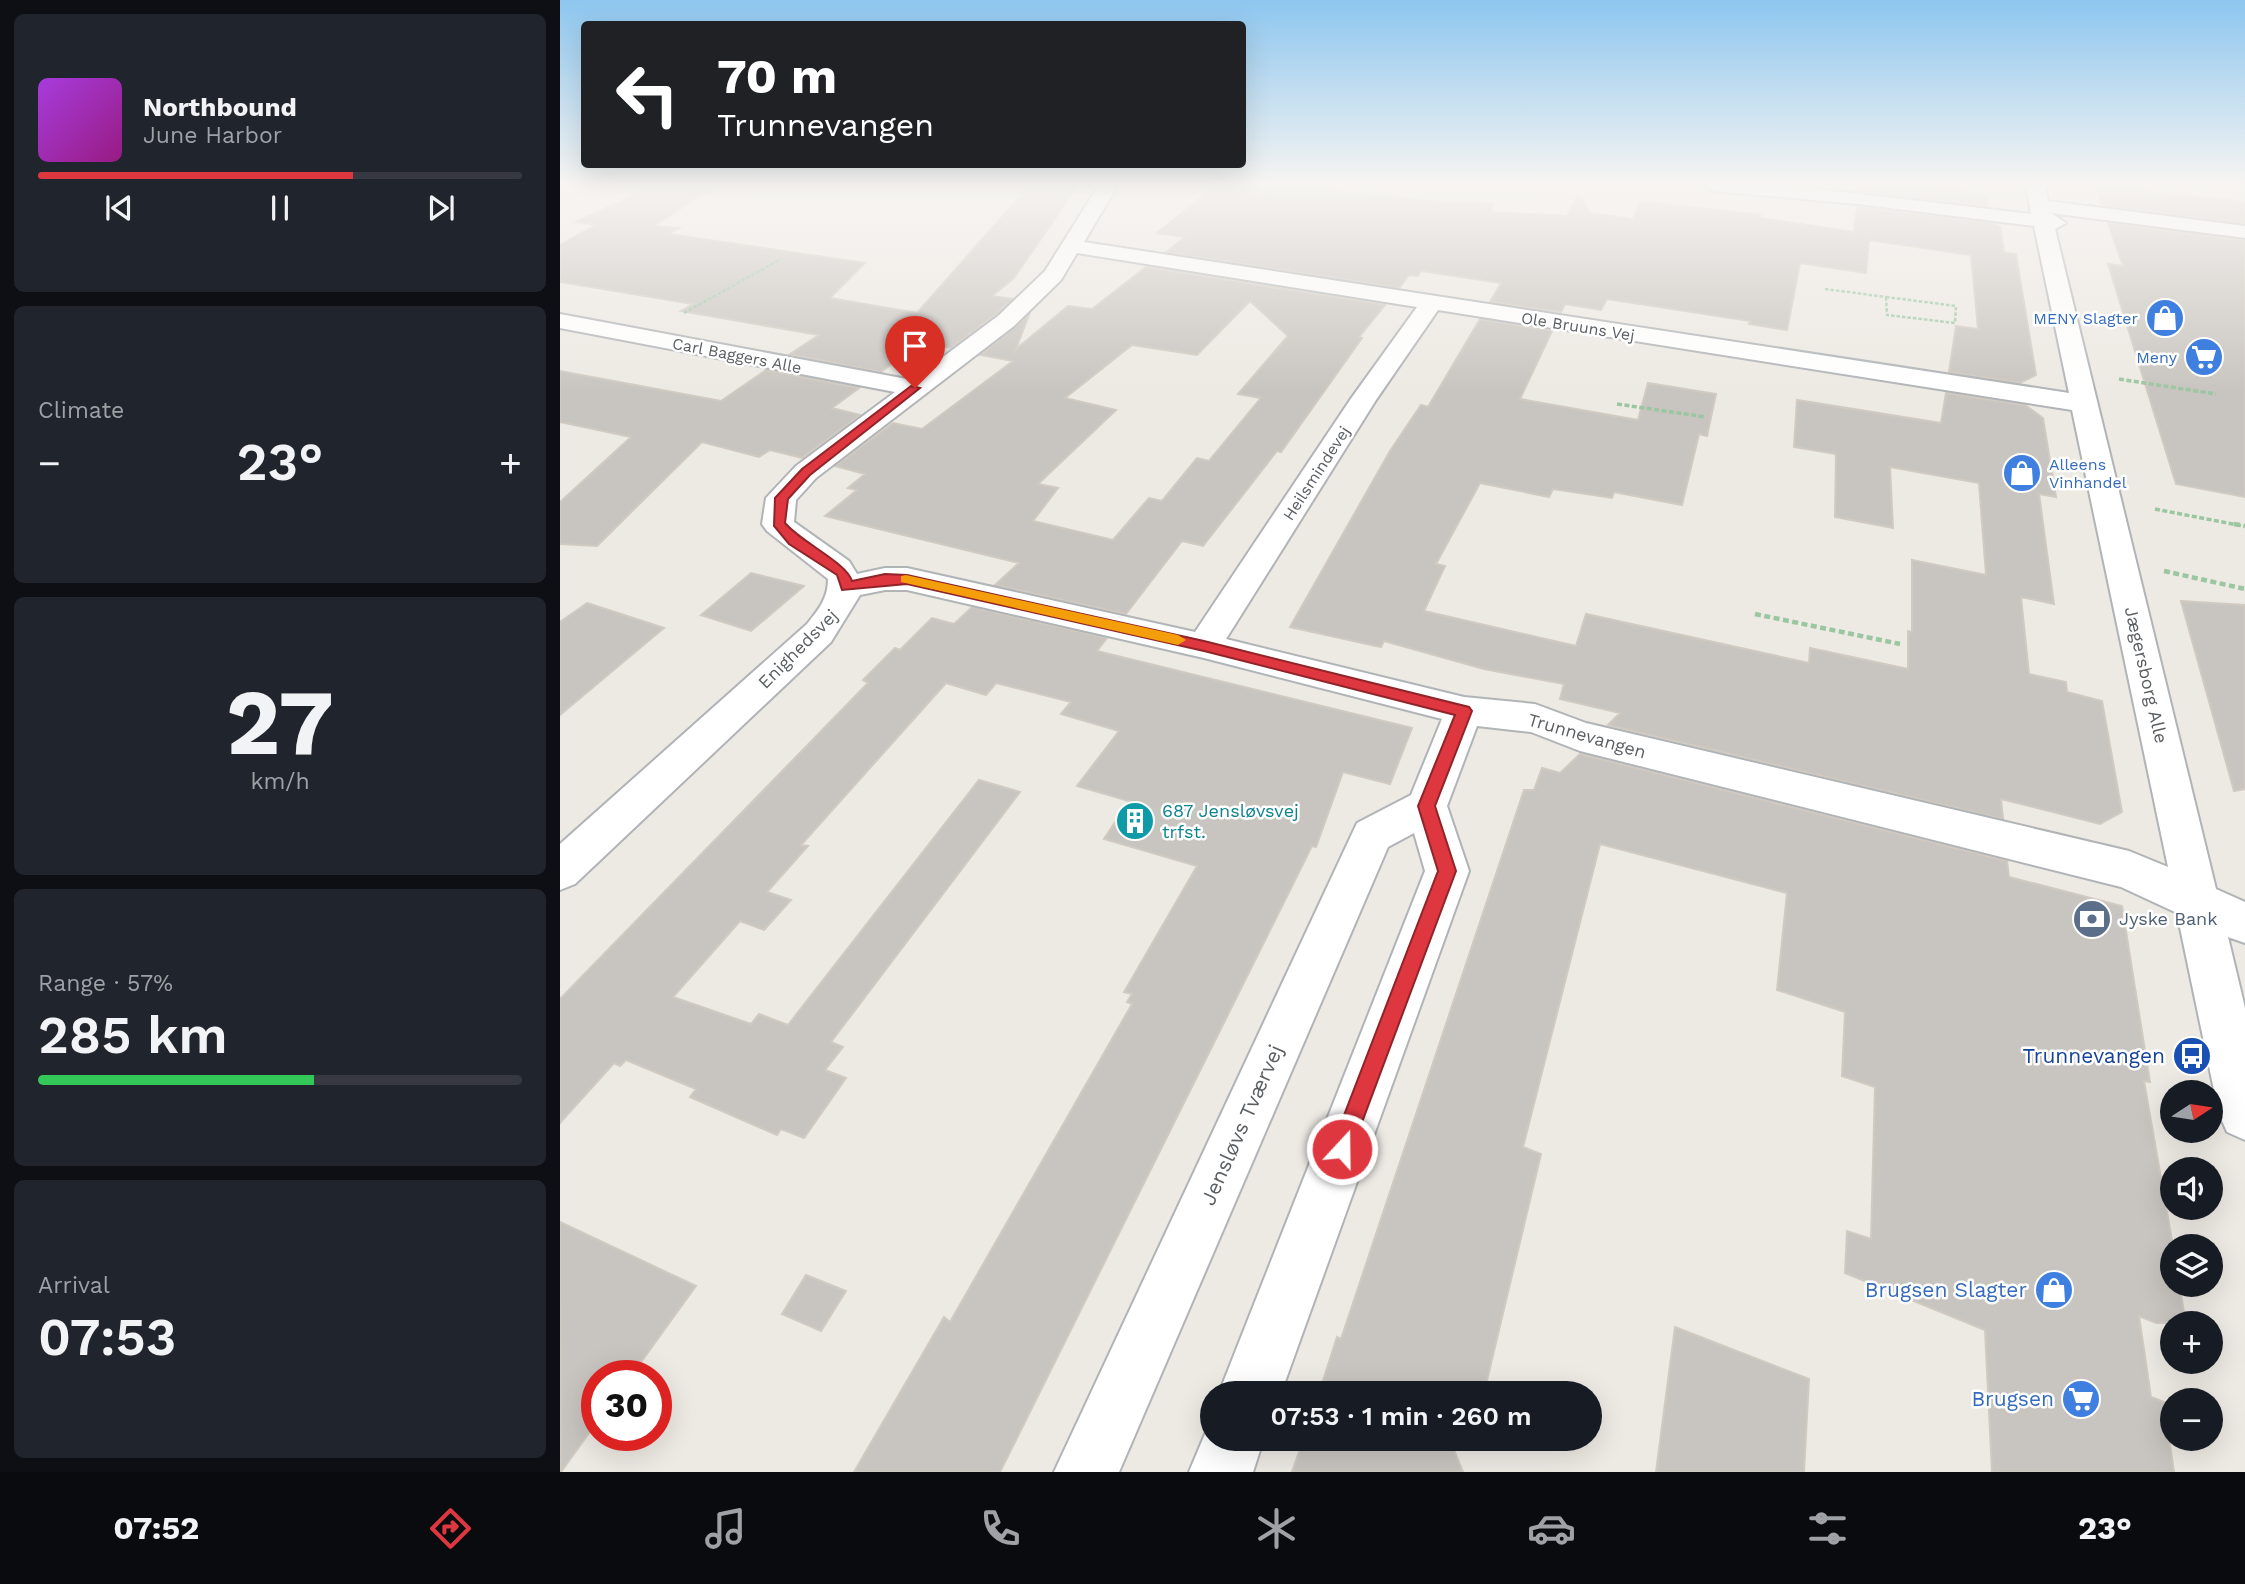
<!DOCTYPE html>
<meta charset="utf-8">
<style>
:root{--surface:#171b24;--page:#20242c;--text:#f1f3f6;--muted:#9ea1a6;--line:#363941;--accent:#de373f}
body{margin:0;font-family:"Work Sans",sans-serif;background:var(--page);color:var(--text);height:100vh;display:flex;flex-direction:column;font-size:26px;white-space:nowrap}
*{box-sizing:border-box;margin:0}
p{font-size:23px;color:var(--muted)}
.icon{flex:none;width:38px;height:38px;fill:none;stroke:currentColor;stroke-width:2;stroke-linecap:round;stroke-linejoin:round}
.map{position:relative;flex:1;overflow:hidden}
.drawer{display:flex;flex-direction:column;gap:14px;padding:14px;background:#0d0f14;width:560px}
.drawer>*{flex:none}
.top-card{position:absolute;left:21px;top:21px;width:665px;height:147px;border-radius:7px;box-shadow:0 7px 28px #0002;background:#202124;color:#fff;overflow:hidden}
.needle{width:46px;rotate:78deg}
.controls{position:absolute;left:1600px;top:1080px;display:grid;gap:14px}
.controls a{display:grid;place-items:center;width:63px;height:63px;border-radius:50%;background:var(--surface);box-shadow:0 7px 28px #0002;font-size:35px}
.speed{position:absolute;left:21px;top:1360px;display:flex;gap:14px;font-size:35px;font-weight:700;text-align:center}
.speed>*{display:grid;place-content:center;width:91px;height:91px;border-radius:50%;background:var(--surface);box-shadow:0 7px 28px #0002;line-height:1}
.speed .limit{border:10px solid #d22;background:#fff;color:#111}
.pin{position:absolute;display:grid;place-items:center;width:60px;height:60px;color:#fff;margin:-72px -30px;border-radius:50% 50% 50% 0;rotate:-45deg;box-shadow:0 0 7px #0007}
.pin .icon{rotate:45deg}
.me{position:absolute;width:77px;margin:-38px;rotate:21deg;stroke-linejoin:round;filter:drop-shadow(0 0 5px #0008)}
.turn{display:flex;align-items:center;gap:24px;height:147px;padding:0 21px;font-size:32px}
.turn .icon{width:91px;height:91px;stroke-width:2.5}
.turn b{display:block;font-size:49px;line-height:60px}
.big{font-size:52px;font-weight:600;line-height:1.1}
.drawer .card{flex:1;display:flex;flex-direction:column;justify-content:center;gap:10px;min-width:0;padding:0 24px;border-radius:10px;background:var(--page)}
.drawer .dial{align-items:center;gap:0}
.dial b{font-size:91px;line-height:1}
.song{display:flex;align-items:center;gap:21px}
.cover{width:84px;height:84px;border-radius:10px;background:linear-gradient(135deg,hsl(280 70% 55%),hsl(310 70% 35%))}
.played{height:7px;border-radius:4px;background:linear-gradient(90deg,var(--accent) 65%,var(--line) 65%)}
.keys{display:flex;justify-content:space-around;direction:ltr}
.heat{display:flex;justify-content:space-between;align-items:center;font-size:38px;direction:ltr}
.charge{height:10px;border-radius:5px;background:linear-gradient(90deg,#34c759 57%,var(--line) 0)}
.trip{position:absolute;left:640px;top:1381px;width:402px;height:70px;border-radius:35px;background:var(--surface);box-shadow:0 7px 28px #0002;font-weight:600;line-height:70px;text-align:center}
.tabs{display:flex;height:112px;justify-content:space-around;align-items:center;background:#090b0e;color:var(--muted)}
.tabs .icon{width:49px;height:49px}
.tabs .selected{color:var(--accent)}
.tabs b{font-size:32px;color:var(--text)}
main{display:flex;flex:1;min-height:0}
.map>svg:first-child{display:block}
.building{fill:#c8c4bf;stroke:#d1cac1;stroke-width:2;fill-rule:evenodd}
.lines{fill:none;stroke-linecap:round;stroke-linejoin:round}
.minor-casing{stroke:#b0b4b7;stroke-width:4}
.path-far2{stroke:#9bc6a2;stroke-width:2.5;stroke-dasharray:3.5 2;stroke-linecap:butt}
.path-far1{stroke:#9bc6a2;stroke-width:3.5;stroke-dasharray:5 2.5;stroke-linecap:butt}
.path{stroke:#9bc6a2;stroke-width:4.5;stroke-dasharray:6 3.5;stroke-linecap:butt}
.minor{fill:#fff;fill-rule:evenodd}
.route{fill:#de373f;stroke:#902429;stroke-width:2}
.slow{fill:#f59e0b}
.labels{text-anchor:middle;stroke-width:5;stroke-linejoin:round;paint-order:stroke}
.far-shop-label{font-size:16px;fill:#366cbe;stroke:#fff;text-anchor:end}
.far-street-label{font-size:16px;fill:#5b5f62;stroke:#fff}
.street-label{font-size:18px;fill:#5b5f62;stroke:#fff}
.culture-label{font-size:18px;fill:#0d838f;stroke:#fff;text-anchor:start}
.service-label{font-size:18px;fill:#4e5e75;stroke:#fff;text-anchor:start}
.near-transit-label{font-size:21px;fill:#164399;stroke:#fff;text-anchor:end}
.near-street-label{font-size:21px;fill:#5b5f62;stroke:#fff}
.near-shop-label{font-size:21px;fill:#366cbe;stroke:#fff;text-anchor:end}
</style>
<main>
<section class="drawer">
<div class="card">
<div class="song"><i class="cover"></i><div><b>Northbound</b><p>June Harbor</p></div></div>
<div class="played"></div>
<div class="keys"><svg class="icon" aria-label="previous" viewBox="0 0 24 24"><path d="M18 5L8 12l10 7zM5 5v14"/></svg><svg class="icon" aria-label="pause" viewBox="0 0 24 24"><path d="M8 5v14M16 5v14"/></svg><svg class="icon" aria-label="next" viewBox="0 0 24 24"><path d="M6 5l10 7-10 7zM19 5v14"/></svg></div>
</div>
<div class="card"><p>Climate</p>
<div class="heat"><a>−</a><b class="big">23°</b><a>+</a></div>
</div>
<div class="card dial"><b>27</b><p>km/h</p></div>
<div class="card"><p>Range · 57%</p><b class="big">285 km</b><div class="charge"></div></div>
<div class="card"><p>Arrival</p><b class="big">07:53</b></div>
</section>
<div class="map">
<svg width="1685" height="1472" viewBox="0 0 1685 1472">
<rect width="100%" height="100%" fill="#ede9e3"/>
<path class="building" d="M95,185H157L93,226L119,228L108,234L305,263L270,298L357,313L470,185H518L454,278L432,296L452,299L436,314L391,348L361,342L321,372L230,354L259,335L253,334L121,311L133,304L0,282V245L36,225L16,222Z
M656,185L801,192L855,200L933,204L931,212L1007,216L1018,193L1030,213L1073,219L1080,201L1200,215V218L1294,232L1297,207L1434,224L1440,227L1444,252L1456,254L1476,375L1460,383L1389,372L1396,326L1418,329L1411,255L1309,240L1306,273L1240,263L1227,330L1189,324L1190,321L1047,299L1041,310L1005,304L1001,312L930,302L941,283L861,271L858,276L849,275L839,288L606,252L625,237L597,233Z
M1299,185H1355L1426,194L1427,206L1299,191Z
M1536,185L1685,202V223L1542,205Z
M1548,223L1685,241V497L1616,484L1548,264L1563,266Z
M586,267L825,305L799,337L802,338L721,452L717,451L643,546L622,541L566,614L435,585L459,563L265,516L297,490L288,488L305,474L275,466L333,423L362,429L453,361L421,355L469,315L456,349L508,306L532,309ZM690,301L728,336L678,394L701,398L649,461L637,458L602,501L589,498L553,540L473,521L498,488L478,484L556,410L505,398L572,345L637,355Z
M920,319L992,331L960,399L1078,420L1088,383L1156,394L1147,436L1139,434L1122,505L1054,492L1052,498L993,489L989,497L920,483L876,564L885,566L864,611L1016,646L1026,614L1249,663L1250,648L1348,669V631L1352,632V560L1426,575L1419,483L1330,467L1333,528L1275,517L1276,454L1234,447L1237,400L1381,423L1386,393L1465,405L1483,418L1496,497L1479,494L1494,604L1461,597L1469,674L1506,682L1507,692L1542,701L1562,812L1540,824L1441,799L1443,819L1048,725L1060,713L1000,699L1004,684L924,669L824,641L821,647L730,627L830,451L861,405L868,407Z
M206,370L299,388L272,408L300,415L242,458L210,450L199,457L142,442L37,546L0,544V502L71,437L0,422V371L161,401Z
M191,573L244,586L191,631L141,615Z
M1621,601L1685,605V789L1674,791Z
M27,603L104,628L0,715V622Z
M412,607L547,638L537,651L852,728L830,784L783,772L756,847L752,846L440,1472H294L384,1317L390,1322L572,1004L567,1002L572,994L564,992L637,866L544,839L569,801L517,786L559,731L501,714L511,702L436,683L426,695L386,683L241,845L248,846L207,892L231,900L204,930L180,921L113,997L191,1024L199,1014L228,1025L419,780L460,792L271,1042L283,1047L265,1070L286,1078L244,1138L221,1129L217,1135L130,1097L136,1089L66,1060L60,1066L54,1063L0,1123V999L308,683L303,680L335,648L340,650L372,618L394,624Z
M1020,754L1447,861L1449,877L1562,906L1590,1082L1584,1081L1613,1246L1612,1284H1619L1626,1323H1596L1579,1316L1591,1397L1604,1402L1614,1472H1432L1425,1330L1285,1273L1287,1231L1311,1239L1315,1087L1282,1076L1285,1012L1217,990L1227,893L1040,844L963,1147L981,1154L924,1393H759L777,1337L781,1339L964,790H974L982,768L1000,773Z
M0,1222L136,1286L71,1376H37V1422L1,1472Z
M246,1275L286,1291L261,1331L222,1314Z
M1115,1327L1249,1379L1244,1472H1096Z
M744,1438H889L903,1472H732Z"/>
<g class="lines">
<defs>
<path id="minor" d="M539,185H558L524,242L1509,393L1474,226L1298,204L1154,191L1145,185H1223L1471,214L1466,185H1485L1488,201L1685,226V238L1491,213L1506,223L1495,229L1656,889L1685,902V943L1668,937L1685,1008V1140L1667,1132L1659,1114L1617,913L1561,887L1020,751L971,732L917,726L887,806L909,871L721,1393H659L865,871L854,833L828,847L559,1472H494L797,823L851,795L882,719L644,658L347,590H325L300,595L271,642L15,884L0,890V844L247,624C258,610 268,599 268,579L207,531L202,524L206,498L236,466L335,392L0,328V314L352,380L438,316L485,271ZM517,253L857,307L790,400L635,632L347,568H325L297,574L289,561L234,522L236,500L256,478L454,326L501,280ZM878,310L1512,410L1608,867L1569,851L1026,723L975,704L904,697L666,639L816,400Z
M653,1415V1438H704L693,1472H629Z"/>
</defs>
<use href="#minor" class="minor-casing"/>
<path class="path-far2" d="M1642,185L1647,195
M1265,289L1326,297
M1326,297L1396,306L1395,323L1327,315Z
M124,313L221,259"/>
<path class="path-far1" d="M1559,379L1656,394
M1057,404L1146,417
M1595,509L1683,526"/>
<path class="path" d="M1674,524L1685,526
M1604,571L1685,589
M1195,614L1340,644"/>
<use href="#minor" class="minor"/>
</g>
<linearGradient id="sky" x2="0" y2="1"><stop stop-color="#8dc6ef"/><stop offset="0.47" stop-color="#f7f5f2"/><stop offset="1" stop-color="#f7f5f2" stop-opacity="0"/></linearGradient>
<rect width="1685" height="392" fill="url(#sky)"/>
<path class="route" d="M351,386L360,388L250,475L228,499L225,523C242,543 286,562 292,581L325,574L347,575L644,641L909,707L912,711L875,806L896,871L789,1157L782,1160L774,1157L771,1149L878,871L858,806L895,715L644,651L347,584L282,590L277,575L229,544L214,526L215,498L242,469Z"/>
<path class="slow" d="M346,575L618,635L626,640L618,645L341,582V576Z"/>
<defs>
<symbol id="shop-disc" viewBox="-11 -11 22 22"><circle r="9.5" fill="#3f7fe0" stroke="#fff"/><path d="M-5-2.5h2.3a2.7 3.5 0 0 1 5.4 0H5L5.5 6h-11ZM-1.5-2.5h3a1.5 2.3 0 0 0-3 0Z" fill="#fff"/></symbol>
<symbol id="supermarket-disc" viewBox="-11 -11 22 22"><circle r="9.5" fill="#3f7fe0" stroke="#fff"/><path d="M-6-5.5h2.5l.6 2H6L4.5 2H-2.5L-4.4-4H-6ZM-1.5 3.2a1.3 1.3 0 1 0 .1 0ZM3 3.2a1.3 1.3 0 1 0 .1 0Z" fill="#fff"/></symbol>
<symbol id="building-disc" viewBox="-11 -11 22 22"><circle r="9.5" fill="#0f9aa8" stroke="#fff"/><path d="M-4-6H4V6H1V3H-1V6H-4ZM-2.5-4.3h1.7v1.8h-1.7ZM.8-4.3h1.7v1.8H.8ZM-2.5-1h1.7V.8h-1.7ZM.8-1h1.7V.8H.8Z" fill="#fff"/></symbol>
<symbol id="bank-disc" viewBox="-11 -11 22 22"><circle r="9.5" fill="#5c6f8a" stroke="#fff"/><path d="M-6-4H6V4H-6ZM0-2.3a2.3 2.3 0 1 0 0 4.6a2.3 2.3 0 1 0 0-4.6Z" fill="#fff"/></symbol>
<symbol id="bus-disc" viewBox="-11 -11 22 22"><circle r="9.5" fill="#1a4fb4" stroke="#fff"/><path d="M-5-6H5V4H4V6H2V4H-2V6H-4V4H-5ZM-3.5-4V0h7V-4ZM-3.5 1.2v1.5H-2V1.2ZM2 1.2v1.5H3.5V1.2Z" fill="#fff"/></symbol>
</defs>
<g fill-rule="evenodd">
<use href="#shop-disc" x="1583" y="296" width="44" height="44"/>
<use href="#supermarket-disc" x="1622" y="335" width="44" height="44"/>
<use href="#shop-disc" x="1440" y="451" width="44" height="44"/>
<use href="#building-disc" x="553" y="799" width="44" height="44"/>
<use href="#bank-disc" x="1510" y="897" width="44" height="44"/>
<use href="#bus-disc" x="1610" y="1034" width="44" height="44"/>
<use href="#shop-disc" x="1472" y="1268" width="44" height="44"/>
<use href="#supermarket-disc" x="1499" y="1377" width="44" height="44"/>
</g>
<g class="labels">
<g class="far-shop-label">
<text x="1578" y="324">MENY Slagter</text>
<text x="1617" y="363">Meny</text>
<text x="1489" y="470" text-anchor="start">Alleens<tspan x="1489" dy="18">Vinhandel</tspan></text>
</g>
<g class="far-street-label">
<text transform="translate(1018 326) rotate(9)" y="6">Ole Bruuns Vej</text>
<text transform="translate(177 355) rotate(11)" y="6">Carl Baggers Alle</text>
<text transform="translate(756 473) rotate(-57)" y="6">Heilsmindevej</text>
</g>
<g class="street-label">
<text transform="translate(238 649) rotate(-45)" y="6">Enighedsvej</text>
<text transform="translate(1586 675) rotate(77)" y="6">Jægersborg Alle</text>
<text transform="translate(1027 736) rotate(16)" y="6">Trunnevangen</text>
</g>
<g class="culture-label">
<text x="602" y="817">687 Jensløvsvej<tspan x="602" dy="21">trfst.</tspan></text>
</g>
<g class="service-label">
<text x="1559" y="925">Jyske Bank</text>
</g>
<g class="near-transit-label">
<text x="1605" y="1063">Trunnevangen</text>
</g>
<g class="near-street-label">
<text transform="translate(682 1125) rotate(-66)" y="7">Jensløvs Tværvej</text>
</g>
<g class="near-shop-label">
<text x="1467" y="1297">Brugsen Slagter</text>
<text x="1494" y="1406">Brugsen</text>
</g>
</g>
</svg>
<div class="controls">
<a><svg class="needle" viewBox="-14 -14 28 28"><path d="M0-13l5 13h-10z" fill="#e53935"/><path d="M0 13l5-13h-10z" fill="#9ea1a6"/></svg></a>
<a><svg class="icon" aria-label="sound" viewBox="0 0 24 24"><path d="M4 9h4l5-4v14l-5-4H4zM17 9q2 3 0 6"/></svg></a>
<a><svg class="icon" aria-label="layers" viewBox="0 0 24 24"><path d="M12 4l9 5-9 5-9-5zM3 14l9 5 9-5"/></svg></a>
<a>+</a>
<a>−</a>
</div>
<div class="speed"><div class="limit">30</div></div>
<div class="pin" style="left:355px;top:388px;background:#d93025"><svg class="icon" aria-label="arrive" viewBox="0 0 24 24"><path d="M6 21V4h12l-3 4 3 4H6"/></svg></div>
<svg class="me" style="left:782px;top:1149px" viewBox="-20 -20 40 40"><circle r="17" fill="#de373f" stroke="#fff" stroke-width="3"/><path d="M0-11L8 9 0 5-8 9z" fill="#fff"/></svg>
<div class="trip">07:53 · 1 min · 260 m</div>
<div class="top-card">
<div class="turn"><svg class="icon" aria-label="left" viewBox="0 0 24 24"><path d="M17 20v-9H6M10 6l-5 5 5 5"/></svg><div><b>70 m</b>Trunnevangen</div></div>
</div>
</div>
</main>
<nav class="tabs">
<b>07:52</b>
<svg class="icon selected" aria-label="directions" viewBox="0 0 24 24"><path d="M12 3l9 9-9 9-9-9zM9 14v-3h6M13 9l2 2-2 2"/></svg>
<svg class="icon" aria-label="music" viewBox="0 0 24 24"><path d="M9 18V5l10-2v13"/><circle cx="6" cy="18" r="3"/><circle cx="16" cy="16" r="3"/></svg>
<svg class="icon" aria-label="phone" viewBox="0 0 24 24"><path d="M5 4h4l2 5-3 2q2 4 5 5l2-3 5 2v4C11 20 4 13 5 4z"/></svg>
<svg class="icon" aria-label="climate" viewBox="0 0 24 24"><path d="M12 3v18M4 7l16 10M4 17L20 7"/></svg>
<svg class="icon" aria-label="car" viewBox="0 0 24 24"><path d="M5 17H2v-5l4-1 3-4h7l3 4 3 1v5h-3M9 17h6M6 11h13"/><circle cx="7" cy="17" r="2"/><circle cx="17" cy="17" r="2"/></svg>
<svg class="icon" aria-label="filters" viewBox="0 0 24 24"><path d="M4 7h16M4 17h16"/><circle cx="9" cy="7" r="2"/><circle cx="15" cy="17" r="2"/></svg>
<b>23°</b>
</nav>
